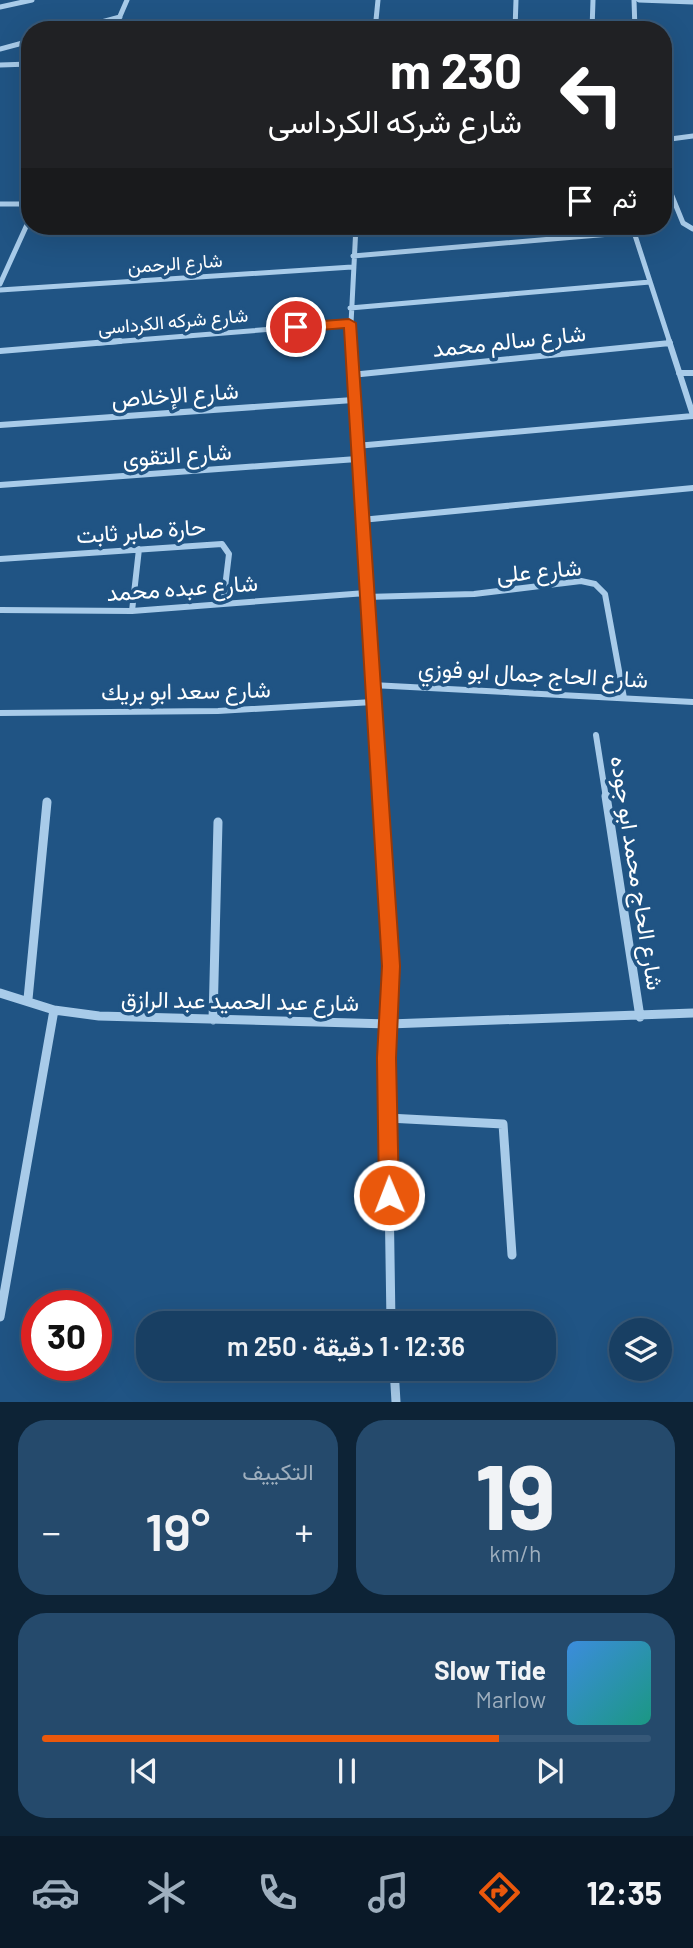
<!DOCTYPE html>
<html lang="ar">
<meta charset="utf-8">
<style>
:root{--surface:#183f63;--page:#254a6c;--text:#f1f3f6;--muted:#9fafbe;--line:#365878;--accent:#ea580c}
body{margin:0;font-family:Barlow,Vazirmatn,sans-serif;background:var(--page);color:var(--text);direction:rtl;height:100vh;display:flex;flex-direction:column;font-size:26px;white-space:nowrap}
*{box-sizing:border-box;margin:0}
p{font-size:23px;color:var(--muted)}
.icon{flex:none;width:38px;height:38px;fill:none;stroke:currentColor;stroke-width:2;stroke-linecap:round;stroke-linejoin:round}
.map{position:relative;height:1402px;overflow:hidden;direction:ltr}
.side{display:flex;flex-direction:column;gap:18px;padding:18px;background:#0d2336;flex:1}
.side>*{flex:none}
.hud{position:absolute;left:21px;top:21px;width:651px;height:214px;border-radius:28px;box-shadow:0 7px 28px #0002,0 0 0 2px var(--line);direction:rtl;background:#202124;color:#fff;overflow:hidden}
.buttons{position:absolute;left:609px;top:1318px;display:grid;gap:14px}
.buttons a{display:grid;place-items:center;width:63px;height:63px;border-radius:50%;background:var(--surface);box-shadow:0 7px 28px #0002,0 0 0 2px var(--line);font-size:35px}
.speed{position:absolute;left:21px;top:1290px;display:flex;gap:14px;font-size:35px;font-weight:700;text-align:center}
.speed>*{display:grid;place-content:center;width:91px;height:91px;border-radius:50%;background:var(--surface);box-shadow:0 7px 28px #0002,0 0 0 2px var(--line);line-height:1}
.speed .limit{border:10px solid #d22;background:#fff;color:#111}
.pin{position:absolute;display:grid;place-items:center;width:60px;height:60px;color:#fff;margin:-30px;border:4px solid #fff;border-radius:50%;box-shadow:0 2px 7px #0007}
.me{position:absolute;width:77px;margin:-38px;rotate:359deg;stroke-linejoin:round;filter:drop-shadow(0 0 5px #0008)}
.turn{display:flex;align-items:center;gap:24px;height:147px;padding:0 35px;font-size:32px}
.turn .icon{width:91px;height:91px;stroke-width:2.5}
.turn b{display:block;font-size:49px;line-height:60px}
.then{display:flex;align-items:center;height:66px;padding:0 35px;background:#0003;gap:14px;font-size:26px}
.big{font-size:52px;font-weight:600;line-height:1.1}
.side .card{flex:1;display:flex;flex-direction:column;justify-content:center;gap:10px;min-width:0;padding:0 24px;border-radius:28px;background:var(--page)}
.side .dial{align-items:center;gap:0}
.dial b{font-size:91px;line-height:1}
.song{display:flex;align-items:center;gap:21px}
.cover{width:84px;height:84px;border-radius:10px;background:linear-gradient(135deg,hsl(210 70% 55%),hsl(170 70% 35%))}
.played{height:7px;border-radius:4px;background:linear-gradient(90deg,var(--accent) 75%,var(--line) 75%)}
.keys{display:flex;justify-content:space-around;direction:ltr}
.heat{display:flex;justify-content:space-between;align-items:center;font-size:38px;direction:ltr}
.side .tiles{flex:1;display:grid;gap:18px;grid-template-columns:1fr 1fr}
.card:last-child{grid-column:span 2}
.trip{position:absolute;left:136px;top:1311px;width:420px;height:70px;border-radius:28px;background:var(--surface);box-shadow:0 7px 28px #0002,0 0 0 2px var(--line);font-weight:600;line-height:70px;text-align:center;direction:rtl}
.menu{display:flex;height:112px;justify-content:space-around;align-items:center;background:#0a1928;color:var(--muted)}
.menu .icon{width:49px;height:49px}
.menu .current{color:var(--accent)}
.menu b{font-size:32px;color:var(--text)}
.map>svg:first-child{display:block}
.lines{fill:none;stroke-linecap:round;stroke-linejoin:round}
.street-far2{stroke:#a8cbe9;stroke-width:5}
.street-far1{stroke:#a8cbe9;stroke-width:6}
.street{stroke:#a8cbe9;stroke-width:9}
.route{fill:#ea580c;stroke:#983908;stroke-width:2}
.labels{text-anchor:middle;stroke-width:7;stroke-linejoin:round;paint-order:stroke}
.far-street-label{font-size:19px;fill:#fff;stroke:#205484}
.street-label{font-size:23px;fill:#fff;stroke:#205484}
</style>
<div class="map">
<svg width="693" height="1402" viewBox="0 0 693 1402">
<rect width="100%" height="100%" fill="#205484"/>
<g class="lines">
<path class="street-far2" d="M634,0L635,30
M639,0L693,2
M0,7L32,0
M72,30L120,17
M114,30L127,0
M375,30L378,0
M515,30L516,0
M592,30L593,0
M0,49L30,41
M0,65L30,64
M663,140L693,136
M663,174L683,223L693,229
M0,204H30
M632,226L670,343
M99,229L156,226
M353,256L634,232
M0,284L30,218
M0,290L352,267
M350,308L650,282
M99,343L349,323
M350,343L356,226"/>
<path class="street-far1" d="M350,341L380,798
M669,341L693,415
M0,351L120,341
M679,373H693
M351,375L670,343
M0,425L353,400
M356,446L693,416
M0,485L357,459
M361,520L693,488
M0,559L222,544L229,554L223,604
M366,597L474,594L581,581L595,584L605,594L624,698
M0,610L132,611L366,593
M132,611L139,549
M372,685L693,702
M0,713L218,711L373,702
M596,735L606,798"/>
<path class="street" d="M380,796L391,966L387,1058L391,1323
M606,796L640,1017
M0,993L54,1010L99,1016L389,1024L693,1013
M28,999L47,802
M213,1020L218,822
M388,1118L503,1124L512,1255
M0,1317L54,1010
M394,1368L396,1402"/>
</g>
<path class="route" d="M349,319L356,323L400,966L396,1058L399,1195L396,1202L389,1205L382,1202L379,1195L377,1058L382,966L344,328L296,332L289,327L296,323Z"/>
<g class="labels">
<g class="far-street-label">
<text transform="translate(175 263) rotate(-4)" y="7">شارع الرحمن</text>
<text transform="translate(173 321) rotate(-5)" y="7">شارع شركه الكرداسى</text>
</g>
<g class="street-label">
<text transform="translate(509 341) rotate(-6)" y="8">شارع سالم محمد</text>
<text transform="translate(175 395) rotate(-4)" y="8">شارع الإخلاص</text>
<text transform="translate(177 455) rotate(-4)" y="8">شارع التقوى</text>
<text transform="translate(141 531) rotate(-4)" y="8">حارة صابر ثابت</text>
<text transform="translate(539 571) rotate(-5)" y="8">شارع على</text>
<text transform="translate(182 588) rotate(-4)" y="8">شارع عبده محمد</text>
<text transform="translate(533 674) rotate(3)" y="8">شارع الحاج جمال ابو فوزي</text>
<text transform="translate(186 691) rotate(-1)" y="8">شارع سعد ابو بريك</text>
<text transform="translate(637 873) rotate(81)" y="8">شارع الحاج محمد ابو جوده</text>
<text transform="translate(240 1001) rotate(1)" y="8">شارع عبد الحميد عبد الرازق</text>
</g>
</g>
</svg>
<div class="buttons">
<a><svg class="icon" aria-label="layers" viewBox="0 0 24 24"><path d="M12 4l9 5-9 5-9-5zM3 14l9 5 9-5"/></svg></a>
</div>
<div class="speed"><div class="limit">30</div></div>
<div class="pin" style="left:296px;top:327px;background:#d93025"><svg class="icon" aria-label="arrive" viewBox="0 0 24 24"><path d="M6 21V4h12l-3 4 3 4H6"/></svg></div>
<svg class="me" style="left:389px;top:1195px" viewBox="-20 -20 40 40"><circle r="17" fill="#ea580c" stroke="#fff" stroke-width="3"/><path d="M0-11L8 9 0 5-8 9z" fill="#fff"/></svg>
<div class="trip">12:36 · 1 دقيقة · 250 m</div>
<div class="hud">
<div class="turn"><svg class="icon" aria-label="left" viewBox="0 0 24 24"><path d="M17 20v-9H6M10 6l-5 5 5 5"/></svg><div><b>230 m</b>شارع شركه الكرداسى</div></div>
<div class="then">ثم<svg class="icon" aria-label="arrive" viewBox="0 0 24 24"><path d="M6 21V4h12l-3 4 3 4H6"/></svg></div>
</div>
</div>
<section class="side">
<div class="tiles">
<div class="card dial"><b>19</b><p>km/h</p></div>
<div class="card"><p>التكييف</p>
<div class="heat"><a>−</a><b class="big">19°</b><a>+</a></div>
</div>
<div class="card">
<div class="song"><i class="cover"></i><div><b>Slow Tide</b><p>Marlow</p></div></div>
<div class="played"></div>
<div class="keys"><svg class="icon" aria-label="previous" viewBox="0 0 24 24"><path d="M18 5L8 12l10 7zM5 5v14"/></svg><svg class="icon" aria-label="pause" viewBox="0 0 24 24"><path d="M8 5v14M16 5v14"/></svg><svg class="icon" aria-label="next" viewBox="0 0 24 24"><path d="M6 5l10 7-10 7zM19 5v14"/></svg></div>
</div>
</div>
</section>
<nav class="menu">
<b>12:35</b>
<svg class="icon current" aria-label="directions" viewBox="0 0 24 24"><path d="M12 3l9 9-9 9-9-9zM9 14v-3h6M13 9l2 2-2 2"/></svg>
<svg class="icon" aria-label="music" viewBox="0 0 24 24"><path d="M9 18V5l10-2v13"/><circle cx="6" cy="18" r="3"/><circle cx="16" cy="16" r="3"/></svg>
<svg class="icon" aria-label="phone" viewBox="0 0 24 24"><path d="M5 4h4l2 5-3 2q2 4 5 5l2-3 5 2v4C11 20 4 13 5 4z"/></svg>
<svg class="icon" aria-label="climate" viewBox="0 0 24 24"><path d="M12 3v18M4 7l16 10M4 17L20 7"/></svg>
<svg class="icon" aria-label="car" viewBox="0 0 24 24"><path d="M5 17H2v-5l4-1 3-4h7l3 4 3 1v5h-3M9 17h6M6 11h13"/><circle cx="7" cy="17" r="2"/><circle cx="17" cy="17" r="2"/></svg>
</nav>
